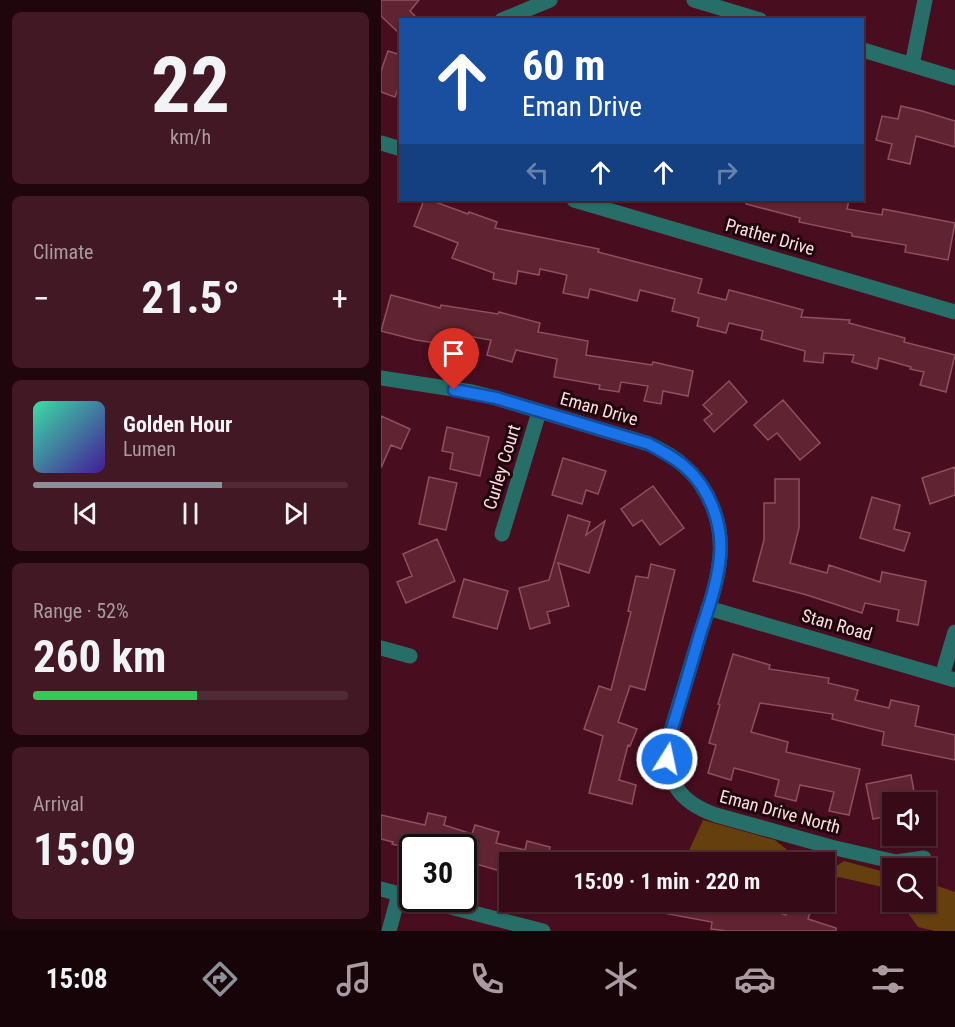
<!DOCTYPE html>
<meta charset="utf-8">
<style>
:root{--surface:#360a16;--page:#411823;--text:#f1f3f6;--muted:#aa9aa1;--line:#502b35;--accent:#8c9099}
body{margin:0;font-family:"Roboto Condensed",sans-serif;background:var(--page);color:var(--text);height:100vh;display:flex;flex-direction:column;font-size:22px;white-space:nowrap}
*{box-sizing:border-box;margin:0}
p{font-size:20px;color:var(--muted)}
.icon{flex:none;width:33px;height:33px;fill:none;stroke:currentColor;stroke-width:2;stroke-linecap:round;stroke-linejoin:round}
.map{position:relative;flex:1;overflow:hidden}
.drawer{display:flex;flex-direction:column;gap:12px;padding:12px;background:#1e060c;width:381px}
.drawer>*{flex:none}
.banner{position:absolute;left:18px;top:18px;width:465px;height:183px;border-radius:0px;box-shadow:0 2px 4px #0004,0 0 0 2px var(--line);background:#1a4fa0;color:#fff;overflow:hidden}
.controls{position:absolute;left:501px;top:792px;display:grid;gap:12px}
.controls a{display:grid;place-items:center;width:54px;height:54px;border-radius:0px;background:var(--surface);box-shadow:0 2px 4px #0004,0 0 0 2px var(--line);font-size:30px}
.speed{position:absolute;left:18px;top:834px;display:flex;gap:12px;font-size:30px;font-weight:700;text-align:center}
.speed>*{display:grid;place-content:center;width:78px;height:78px;border-radius:50%;background:var(--surface);box-shadow:0 2px 4px #0004,0 0 0 2px var(--line);line-height:1}
.speed .limit{border:3px solid #111;border-radius:9px;background:#fff;color:#111}
.pin{position:absolute;display:grid;place-items:center;width:51px;height:51px;color:#fff;margin:-62px -26px;border-radius:50% 50% 50% 0;rotate:-45deg;box-shadow:0 0 6px #0007}
.pin .icon{rotate:45deg}
.me{position:absolute;width:66px;margin:-33px;rotate:10deg;stroke-linejoin:round;filter:drop-shadow(0 0 4px #0008)}
.turn{display:flex;align-items:center;gap:21px;height:126px;padding:0 24px;font-size:27px}
.turn .icon{width:78px;height:78px;stroke-width:2.5}
.turn b{display:block;font-size:42px;line-height:51px}
.lanes{display:flex;align-items:center;height:57px;padding:0 24px;background:#0003;justify-content:center;gap:30px;direction:ltr}
.lanes .off{opacity:.35}
.big{font-size:45px;font-weight:700;line-height:1.1}
.drawer .widget{flex:1;display:flex;flex-direction:column;justify-content:center;gap:9px;min-width:0;padding:0 21px;border-radius:9px;background:var(--page)}
.drawer .dial{align-items:center;gap:0}
.dial b{font-size:78px;line-height:1}
.song{display:flex;align-items:center;gap:18px}
.cover{width:72px;height:72px;border-radius:9px;background:linear-gradient(135deg,hsl(160 70% 55%),hsl(260 70% 35%))}
.played{height:6px;border-radius:3px;background:linear-gradient(90deg,var(--accent) 60%,var(--line) 60%)}
.keys{display:flex;justify-content:space-around;direction:ltr}
.heat{display:flex;justify-content:space-between;align-items:center;font-size:33px;direction:ltr}
.charge{height:9px;border-radius:4px;background:linear-gradient(90deg,#34c759 52%,var(--line) 0)}
.trip{position:absolute;left:118px;top:852px;width:336px;height:60px;border-radius:0px;background:var(--surface);box-shadow:0 2px 4px #0004,0 0 0 2px var(--line);font-weight:700;line-height:60px;text-align:center}
.dock{display:flex;height:96px;justify-content:space-around;align-items:center;background:#160409;color:var(--muted)}
.dock .icon{width:42px;height:42px}
.dock .on{color:var(--accent)}
.dock b{font-size:27px;color:var(--text)}
main{display:flex;flex:1;min-height:0}
.map>svg:first-child{display:block}
.green{fill:#653f0e}
.building{fill:#5f2331;stroke:#914f5c;stroke-width:1.5}
.lines{fill:none;stroke-linecap:round;stroke-linejoin:round}
.minor{stroke:#276e69;stroke-width:15}
.route-casing{stroke:#114b97;stroke-width:15}
.route{stroke:#1a73e8;stroke-width:10}
.labels{text-anchor:middle;stroke-width:6;stroke-linejoin:round;paint-order:stroke}
.street-label{font-size:18px;fill:#fddde2;stroke:#1f060c}
</style>
<main>
<section class="drawer">
<div class="widget dial"><b>22</b><p>km/h</p></div>
<div class="widget"><p>Climate</p>
<div class="heat"><a>−</a><b class="big">21.5°</b><a>+</a></div>
</div>
<div class="widget">
<div class="song"><i class="cover"></i><div><b>Golden Hour</b><p>Lumen</p></div></div>
<div class="played"></div>
<div class="keys"><svg class="icon" aria-label="previous" viewBox="0 0 24 24"><path d="M18 5L8 12l10 7zM5 5v14"/></svg><svg class="icon" aria-label="pause" viewBox="0 0 24 24"><path d="M8 5v14M16 5v14"/></svg><svg class="icon" aria-label="next" viewBox="0 0 24 24"><path d="M6 5l10 7-10 7zM19 5v14"/></svg></div>
</div>
<div class="widget"><p>Range · 52%</p><b class="big">260 km</b><div class="charge"></div></div>
<div class="widget"><p>Arrival</p><b class="big">15:09</b></div>
</section>
<div class="map">
<svg width="574" height="931" viewBox="0 0 574 931">
<rect width="100%" height="100%" fill="#480d1e"/>
<path class="green" d="M322,820L394,840L421,862H329L305,857Z
M463,861L511,874V891L510,889L458,877L444,883V870L448,871Z
M545,882L574,892V931H554L537,927L519,902H544Z"/>
<path class="building" d="M0,0H38L29,11L38,20H20V35L0,16Z
M7,51L20,55V80L14,97L0,92V71Z
M520,106L541,111L574,121V147L535,136L529,164L507,159L511,144L495,140L501,116L517,119Z
M43,200H49L87,214L88,212L116,222L114,228L218,249L217,252L321,279L317,293L345,300L348,290L371,296L422,310L420,317L469,320L468,323L524,338L523,342L574,355L565,392L539,385L543,372L529,369L530,367L498,358L496,369L471,362L473,355L443,353L442,363L423,361L424,351L380,339L382,331L348,323L345,333L316,326L318,318L291,311L294,299L259,290L256,301L209,289L207,298L182,293L186,275L159,269L158,275L137,271L135,284L112,279L113,273L71,258L77,243L33,226Z
M366,200H468L466,209L501,215L502,209L574,223L567,260L524,252L525,245L471,236V233L418,222L419,218L365,204Z
M10,295L59,308L60,305L117,314L118,312L159,323L157,332L207,341L205,355L271,365L272,362L312,371L307,396L282,391L280,404L263,401L267,386L240,382L238,392L218,389L219,385L173,377L176,359L135,350L131,362L106,355L110,340L75,334L73,346L35,340L0,331Z
M348,381L366,402L333,432L323,420L331,414L322,405Z
M402,400L439,443L419,460L396,433L387,440L373,425Z
M0,416L29,429L20,449L10,445L0,468Z
M66,427L108,437L99,476L69,469L72,453L61,451Z
M182,458L225,471L217,494L205,490L201,504L171,495Z
M574,467V495L549,504L541,478Z
M48,477L76,483L65,530L38,524Z
M394,479H418V528L409,563L446,573L448,565L499,582L501,572L545,581L537,625L516,621L518,610L484,603L481,613L426,595L372,581L383,540V503H394Z
M272,486L303,528L279,545L261,520L252,526L240,509Z
M491,497L519,505L513,529L529,533L523,551L479,538Z
M187,515L209,522L205,535L224,521L208,573L177,563L188,606L166,612L169,623L149,629L138,588L168,580Z
M56,539L74,581L25,603L16,582L31,576L22,554Z
M270,564L294,570L264,690L249,686L237,722L256,729L249,746L247,745L238,780L255,785L251,804L208,793L222,736L203,729L218,686L230,690L250,612L247,611L255,576L267,578Z
M83,579L127,591L116,629L72,617Z
M352,654L389,665L388,669L448,678L447,683L477,690L474,700L508,708L510,700L538,706L534,726L574,735V760L501,745L503,732L451,719L452,714L379,703L370,732L407,742L405,752L479,769L468,815L448,811L453,792L419,785L415,801L394,796L398,780L353,768L350,780L327,773L335,745L328,743L339,705L337,704Z
M530,775L535,802H512V815L492,819L485,784Z
M47,813L65,817L63,825L91,834L94,825L118,832L115,843L144,850L146,841L169,847L167,856L173,858L172,862H129V874L82,860V848H26L11,844L12,842L0,839V815L44,825Z
M256,902H337L354,904L355,902H381L380,907L405,915L407,906L429,913L427,919L455,928V931H346L330,929L331,922L255,908Z"/>
<g class="lines">
<path class="minor" d="M313,0L379,20
M121,20L169,0
M482,50L574,78
M531,65L544,0
M0,143L20,149
M193,200L574,312
M0,378L91,392L115,398L268,444C281,450 293,456 303,466C328,487 342,523 339,556C337,581 328,607 320,631C309,668 298,704 287,741C284,780 297,802 335,815L450,847L515,862L543,858
M121,534L158,412
M327,608L574,680
M0,648L29,656
M561,676L574,632
M0,889L26,896
M35,898L162,931
M8,931L18,894"/>
</g>
<g class="lines">
<defs>
<path id="route" d="M73,390L115,398L268,444C280,451 293,457 303,466C328,487 342,523 339,556C337,581 328,607 320,631C309,668 299,704 287,741L286,759"/>
</defs>
<use href="#route" class="route-casing"/>
<use href="#route" class="route"/>
</g>
<g class="labels">
<g class="street-label">
<text transform="translate(389 237) rotate(16)" y="6">Prather Drive</text>
<text transform="translate(218 409) rotate(16)" y="6">Eman Drive</text>
<text transform="translate(121 467) rotate(-73)" y="6">Curley Court</text>
<text transform="translate(456 625) rotate(16)" y="6">Stan Road</text>
<text transform="translate(399 812) rotate(15)" y="6">Eman Drive North</text>
</g>
</g>
</svg>
<div class="controls">
<a><svg class="icon" aria-label="sound" viewBox="0 0 24 24"><path d="M4 9h4l5-4v14l-5-4H4zM17 9q2 3 0 6"/></svg></a>
<a><svg class="icon" aria-label="search" viewBox="0 0 24 24"><circle cx="10" cy="10" r="6"/><path d="M15 15l6 6"/></svg></a>
</div>
<div class="speed"><div class="limit">30</div></div>
<div class="pin" style="left:73px;top:390px;background:#d93025"><svg class="icon" aria-label="arrive" viewBox="0 0 24 24"><path d="M6 21V4h12l-3 4 3 4H6"/></svg></div>
<svg class="me" style="left:286px;top:759px" viewBox="-20 -20 40 40"><circle r="17" fill="#1a73e8" stroke="#fff" stroke-width="3"/><path d="M0-11L8 9 0 5-8 9z" fill="#fff"/></svg>
<div class="trip">15:09 · 1 min · 220 m</div>
<div class="banner">
<div class="turn"><svg class="icon" aria-label="ahead" viewBox="0 0 24 24"><path d="M12 20V5M6 11l6-6 6 6"/></svg><div><b>60 m</b>Eman Drive</div></div>
<div class="lanes"><svg class="icon off" aria-label="left" viewBox="0 0 24 24"><path d="M17 20v-9H6M10 6l-5 5 5 5"/></svg><svg class="icon" aria-label="ahead" viewBox="0 0 24 24"><path d="M12 20V5M6 11l6-6 6 6"/></svg><svg class="icon" aria-label="ahead" viewBox="0 0 24 24"><path d="M12 20V5M6 11l6-6 6 6"/></svg><svg class="icon off" aria-label="right" viewBox="0 0 24 24"><path d="M7 20v-9h11M14 6l5 5-5 5"/></svg></div>
</div>
</div>
</main>
<nav class="dock">
<b>15:08</b>
<svg class="icon on" aria-label="directions" viewBox="0 0 24 24"><path d="M12 3l9 9-9 9-9-9zM9 14v-3h6M13 9l2 2-2 2"/></svg>
<svg class="icon" aria-label="music" viewBox="0 0 24 24"><path d="M9 18V5l10-2v13"/><circle cx="6" cy="18" r="3"/><circle cx="16" cy="16" r="3"/></svg>
<svg class="icon" aria-label="phone" viewBox="0 0 24 24"><path d="M5 4h4l2 5-3 2q2 4 5 5l2-3 5 2v4C11 20 4 13 5 4z"/></svg>
<svg class="icon" aria-label="climate" viewBox="0 0 24 24"><path d="M12 3v18M4 7l16 10M4 17L20 7"/></svg>
<svg class="icon" aria-label="car" viewBox="0 0 24 24"><path d="M5 17H2v-5l4-1 3-4h7l3 4 3 1v5h-3M9 17h6M6 11h13"/><circle cx="7" cy="17" r="2"/><circle cx="17" cy="17" r="2"/></svg>
<svg class="icon" aria-label="filters" viewBox="0 0 24 24"><path d="M4 7h16M4 17h16"/><circle cx="9" cy="7" r="2"/><circle cx="15" cy="17" r="2"/></svg>
</nav>
